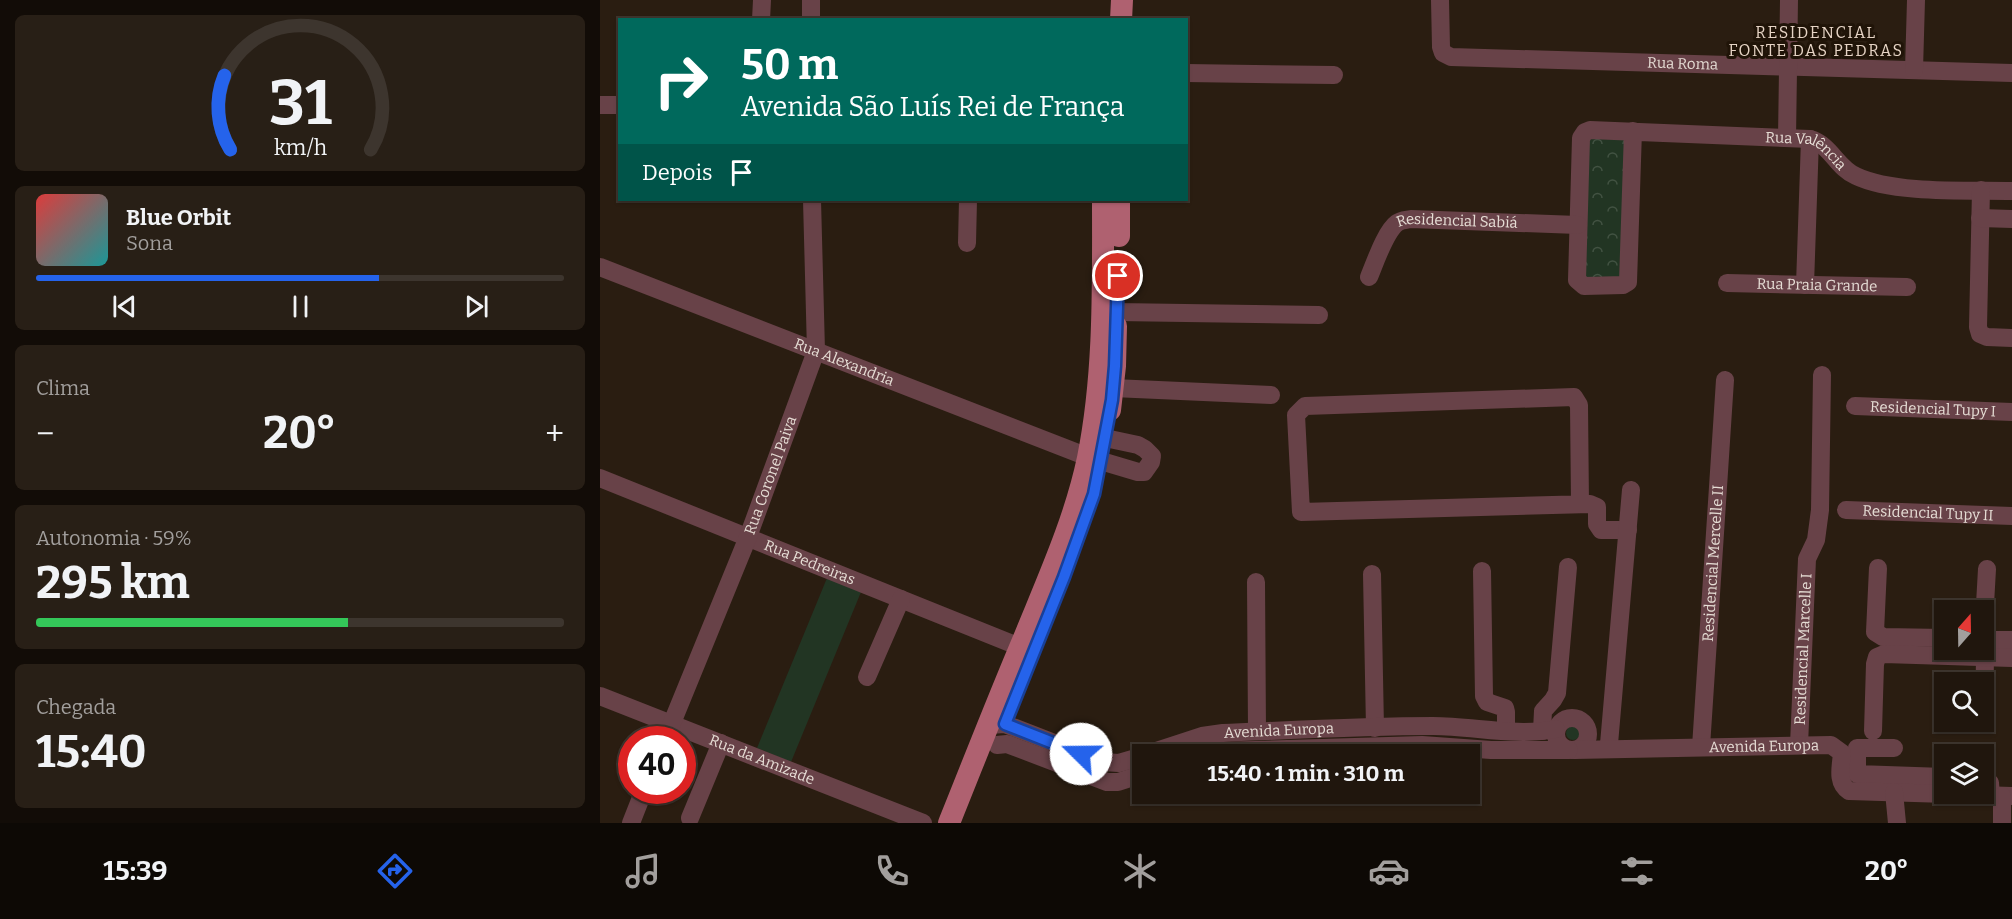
<!DOCTYPE html>
<html lang="pt">
<meta charset="utf-8">
<style>
:root{--surface:#20160d;--page:#281f16;--text:#f1f3f6;--muted:#a29f9d;--line:#3d352e;--accent:#2563eb}
body{margin:0;font-family:Bitter,serif;background:var(--page);color:var(--text);height:100vh;display:flex;flex-direction:column;font-size:22px;white-space:nowrap}
*{box-sizing:border-box;margin:0}
p{font-size:20px;color:var(--muted)}
.icon{flex:none;width:33px;height:33px;fill:none;stroke:currentColor;stroke-width:2;stroke-linecap:round;stroke-linejoin:round}
.map{position:relative;flex:1;overflow:hidden}
.sheet{display:flex;flex-direction:column;gap:15px;padding:15px;background:#120c07;width:600px}
.sheet>*{flex:none}
.guide{position:absolute;left:18px;top:18px;width:570px;height:183px;border-radius:0px;box-shadow:0 2px 4px #0004,0 0 0 2px var(--line);background:#00695c;color:#fff;overflow:hidden}
.needle{width:39px;rotate:20deg}
.fabs{position:absolute;left:1334px;top:600px;display:grid;gap:12px}
.fabs a{display:grid;place-items:center;width:60px;height:60px;border-radius:0px;background:var(--surface);box-shadow:0 2px 4px #0004,0 0 0 2px var(--line);font-size:30px}
.speed{position:absolute;left:18px;top:726px;display:flex;gap:12px;font-size:30px;font-weight:700;text-align:center}
.speed>*{display:grid;place-content:center;width:78px;height:78px;border-radius:50%;background:var(--surface);box-shadow:0 2px 4px #0004,0 0 0 2px var(--line);line-height:1}
.speed .limit{border:9px solid #d22;background:#fff;color:#111}
.pin{position:absolute;display:grid;place-items:center;width:51px;height:51px;color:#fff;margin:-26px;border:3px solid #fff;border-radius:50%;box-shadow:0 2px 6px #0007}
.me{position:absolute;width:66px;margin:-33px;rotate:292deg;stroke-linejoin:round;filter:drop-shadow(0 0 4px #0008)}
.turn{display:flex;align-items:center;gap:21px;height:126px;padding:0 24px;font-size:27px}
.turn .icon{width:78px;height:78px;stroke-width:2.5}
.turn b{display:block;font-size:42px;line-height:51px}
.then{display:flex;align-items:center;height:57px;padding:0 24px;background:#0003;gap:12px;font-size:22px}
.big{font-size:45px;font-weight:700;line-height:1.1}
.sheet .tile{flex:1;display:flex;flex-direction:column;justify-content:center;gap:9px;min-width:0;padding:0 21px;border-radius:9px;background:var(--page)}
.sheet .dial{align-items:center;gap:0}
.dial svg{height:156px;overflow:visible;fill:none;stroke:var(--line);stroke-width:7;stroke-linecap:round;text-anchor:middle}
.dial text{fill:var(--text);stroke:none}
.song{display:flex;align-items:center;gap:18px}
.cover{width:72px;height:72px;border-radius:9px;background:linear-gradient(135deg,hsl(0 70% 55%),hsl(180 70% 35%))}
.played{height:6px;border-radius:3px;background:linear-gradient(90deg,var(--accent) 65%,var(--line) 65%)}
.keys{display:flex;justify-content:space-around;direction:ltr}
.heat{display:flex;justify-content:space-between;align-items:center;font-size:33px;direction:ltr}
.charge{height:9px;border-radius:4px;background:linear-gradient(90deg,#34c759 59%,var(--line) 0)}
.trip{position:absolute;left:532px;top:744px;width:348px;height:60px;border-radius:0px;background:var(--surface);box-shadow:0 2px 4px #0004,0 0 0 2px var(--line);font-weight:700;line-height:60px;text-align:center}
.menu{display:flex;height:96px;justify-content:space-around;align-items:center;background:#0d0905;color:var(--muted)}
.menu .icon{width:42px;height:42px}
.menu .selected{color:var(--accent)}
.menu b{font-size:27px;color:var(--text)}
main{display:flex;flex:1;min-height:0}
.map>svg:first-child{display:block}
.grass{fill:#223523}
.forest{fill:url(#forest-crowns)}
.lines{fill:none;stroke-linecap:round;stroke-linejoin:round}
.minor{stroke:#684248;stroke-width:18}
.major{stroke:#af6170;stroke-width:22}
.route-casing{stroke:#184099;stroke-width:15}
.route{stroke:#2563eb;stroke-width:10}
.labels{text-anchor:middle;stroke-width:6;stroke-linejoin:round;paint-order:stroke}
.street-label{font-size:15px;fill:#e6ddd5;stroke:#201408}
.neighbourhood-label{font-size:16px;letter-spacing:1.5px;fill:#e6d4c5;stroke:#201408}
</style>
<main>
<section class="sheet">
<div class="tile dial"><svg viewBox="0 0 100 80">
<path d="M14 69A42 42 0 1 1 86 69"/>
<path d="M14 69A42 42 0 0 1 11 31" stroke="#2563eb"/>
<text x="50" y="56" font-size="32" font-weight="700">31</text>
<text x="50" y="72" font-size="11">km/h</text>
</svg></div>
<div class="tile">
<div class="song"><i class="cover"></i><div><b>Blue Orbit</b><p>Sona</p></div></div>
<div class="played"></div>
<div class="keys"><svg class="icon" aria-label="previous" viewBox="0 0 24 24"><path d="M18 5L8 12l10 7zM5 5v14"/></svg><svg class="icon" aria-label="pause" viewBox="0 0 24 24"><path d="M8 5v14M16 5v14"/></svg><svg class="icon" aria-label="next" viewBox="0 0 24 24"><path d="M6 5l10 7-10 7zM19 5v14"/></svg></div>
</div>
<div class="tile"><p>Clima</p>
<div class="heat"><a>−</a><b class="big">20°</b><a>+</a></div>
</div>
<div class="tile"><p>Autonomia · 59%</p><b class="big">295 km</b><div class="charge"></div></div>
<div class="tile"><p>Chegada</p><b class="big">15:40</b></div>
</section>
<div class="map">
<svg width="1412" height="823" viewBox="0 0 1412 823">
<defs>
<pattern id="forest-crowns" width="20" height="18" patternUnits="userSpaceOnUse" patternTransform="scale(1.5)"><rect width="20" height="18" fill="#223523"/><path d="M2 6a3 3 0 1 1 6 0M12 15a3 3 0 1 1 6 0" fill="none" stroke="#425242"/></pattern>
</defs>
<rect width="100%" height="100%" fill="#2a1d11"/>
<path class="grass" d="M227,578L261,592L191,762L157,748Z
M966 733a7 7 0 1 1 14 0a7 7 0 1 1-14 0Z"/>
<path class="forest" d="M1027,137L1024,277L984,278L989,138Z"/>
<g class="lines">
<g class="minor">
<path id="s1" d="M840,0L841,47L843,53L851,57L1412,73"/>
<path d="M161,20L162,0"/>
<path d="M211,20V0"/>
<path d="M1314,70L1316,0"/>
<path d="M586,73L734,75"/>
<path d="M0,105H20"/>
<path id="s2" d="M1033,131L1028,282L1023,285L984,286L977,280L981,138L985,132L990,130L1210,139C1231,145 1237,168 1256,176C1293,194 1369,190 1412,191"/>
<path d="M1187,138L1189,0"/>
<path d="M1381,190L1378,327L1380,334L1387,337L1412,338"/>
<path d="M1380,218L1412,219"/>
<path d="M367,243L368,200"/>
<path id="s3" d="M0,267L488,457"/>
<path id="s4" d="M769,277C775,263 785,232 797,223C801,220 806,220 811,219L978,225"/>
<path id="s5" d="M1127,283L1307,287"/>
<path d="M1205,285L1210,139"/>
<path d="M516,312L719,315"/>
<path d="M513,388L671,395"/>
<path id="s6" d="M1255,406L1412,412"/>
<path d="M501,461L538,472H544L551,462L552,456L545,449L538,445L505,438"/>
<path id="s7" d="M0,478L420,647"/>
<path d="M980,504L979,405L974,397L705,406L696,415L701,512L990,504L997,507V524L1001,530H1028"/>
<path id="s8" d="M1246,510L1412,516"/>
<path d="M1278,568L1275,632L1283,637L1344,638"/>
<path d="M1387,569L1383,640H1412"/>
<path d="M882,571L884,696L887,702L905,708L906,712V731"/>
<path d="M772,574L775,728"/>
<path d="M656,582L657,731"/>
<path d="M267,677L301,599"/>
<path id="s9" d="M0,696L323,823"/>
<circle cx="972" cy="734" r="16"/>
<path d="M1384,724L1385,657"/>
<path d="M388,725L405,724L503,762L519,763L543,756"/>
<path d="M942,731L943,711L953,700L957,693L968,567"/>
<path d="M1273,731L1275,664L1277,657L1284,654L1412,658"/>
<path id="s10" d="M65,740L148,537L216,351L212,200"/>
<path d="M397,745L407,744L507,782H518L543,774"/>
<path id="s11" d="M1199,745L1207,559L1216,540L1220,510L1222,375"/>
<path id="s12" d="M1101,747L1125,380"/>
<path d="M1294,748H1257V774L1344,777"/>
<path d="M1005,749L1009,744L1031,490"/>
<path id="s13" d="M974,750L1231,745L1242,753C1241,766 1236,783 1249,791L1412,796"/>
<path id="s14" d="M547,754L602,736L623,733C693,730 763,726 833,726C874,726 916,737 956,729"/>
<path d="M600,754L621,751L822,745L891,750H969"/>
<path d="M1383,779L1390,783L1391,796"/>
<path d="M1294,792L1297,823"/>
<path d="M1402,796V823"/>
<path d="M90,818L121,743"/>
<path d="M31,823L44,790"/>
</g>
<path class="major" d="M521,20L522,0
M519,236V200
M510,410L515,366L516,326
M349,823C374,761 398,699 424,638C448,579 475,520 488,458C505,373 503,285 503,200"/>
</g>
<g class="lines">
<defs>
<path id="route" d="M481,754L405,724L464,577L494,494L512,400L515,366L518,276"/>
</defs>
<use href="#route" class="route-casing"/>
<use href="#route" class="route"/>
</g>
<g class="labels">
<g class="street-label">
<text dy="5" stroke="none"><textPath href="#s1" startOffset="294">Rua Roma</textPath></text>
<text dy="5" stroke="none"><textPath href="#s2" startOffset="580">Rua Valência</textPath></text>
<text dy="5" stroke="none"><textPath href="#s4" startOffset="122">Residencial Sabiá</textPath></text>
<text dy="5" stroke="none"><textPath href="#s5" startOffset="90">Rua Praia Grande</textPath></text>
<text dy="5" stroke="none"><textPath href="#s3" startOffset="262">Rua Alexandria</textPath></text>
<text dy="5" stroke="none"><textPath href="#s6" startOffset="78">Residencial Tupy I</textPath></text>
<text dy="5" stroke="none"><textPath href="#s10" startOffset="285">Rua Coronel Paiva</textPath></text>
<text dy="5" stroke="none"><textPath href="#s8" startOffset="82">Residencial Tupy II</textPath></text>
<text dy="5" stroke="none"><textPath href="#s7" startOffset="226">Rua Pedreiras</textPath></text>
<text dy="5" stroke="none"><textPath href="#s12" startOffset="184">Residencial Mercelle II</textPath></text>
<text dy="5" stroke="none"><textPath href="#s11" startOffset="96">Residencial Marcelle I</textPath></text>
<text dy="5" stroke="none"><textPath href="#s14" startOffset="135">Avenida Europa</textPath></text>
<text dy="5" stroke="none"><textPath href="#s13" startOffset="190">Avenida Europa</textPath></text>
<text dy="5" stroke="none"><textPath href="#s9" startOffset="174">Rua da Amizade</textPath></text>
</g>
<g class="neighbourhood-label">
<text x="1216" y="38">RESIDENCIAL<tspan x="1216" dy="18">FONTE DAS PEDRAS</tspan></text>
</g>
</g>
</svg>
<div class="fabs">
<a><svg class="needle" viewBox="-14 -14 28 28"><path d="M0-13l5 13h-10z" fill="#e53935"/><path d="M0 13l5-13h-10z" fill="#a29f9d"/></svg></a>
<a><svg class="icon" aria-label="search" viewBox="0 0 24 24"><circle cx="10" cy="10" r="6"/><path d="M15 15l6 6"/></svg></a>
<a><svg class="icon" aria-label="layers" viewBox="0 0 24 24"><path d="M12 4l9 5-9 5-9-5zM3 14l9 5 9-5"/></svg></a>
</div>
<div class="speed"><div class="limit">40</div></div>
<div class="pin" style="left:518px;top:276px;background:#d93025"><svg class="icon" aria-label="arrive" viewBox="0 0 24 24"><path d="M6 21V4h12l-3 4 3 4H6"/></svg></div>
<svg class="me" style="left:481px;top:754px" viewBox="-20 -20 40 40"><circle r="19" fill="#fff"/><path d="M0-13L10 11 0 6-10 11z" fill="#2563eb"/></svg>
<div class="trip">15:40 · 1 min · 310 m</div>
<div class="guide">
<div class="turn"><svg class="icon" aria-label="right" viewBox="0 0 24 24"><path d="M7 20v-9h11M14 6l5 5-5 5"/></svg><div><b>50 m</b>Avenida São Luís Rei de França</div></div>
<div class="then">Depois<svg class="icon" aria-label="arrive" viewBox="0 0 24 24"><path d="M6 21V4h12l-3 4 3 4H6"/></svg></div>
</div>
</div>
</main>
<nav class="menu">
<b>15:39</b>
<svg class="icon selected" aria-label="directions" viewBox="0 0 24 24"><path d="M12 3l9 9-9 9-9-9zM9 14v-3h6M13 9l2 2-2 2"/></svg>
<svg class="icon" aria-label="music" viewBox="0 0 24 24"><path d="M9 18V5l10-2v13"/><circle cx="6" cy="18" r="3"/><circle cx="16" cy="16" r="3"/></svg>
<svg class="icon" aria-label="phone" viewBox="0 0 24 24"><path d="M5 4h4l2 5-3 2q2 4 5 5l2-3 5 2v4C11 20 4 13 5 4z"/></svg>
<svg class="icon" aria-label="climate" viewBox="0 0 24 24"><path d="M12 3v18M4 7l16 10M4 17L20 7"/></svg>
<svg class="icon" aria-label="car" viewBox="0 0 24 24"><path d="M5 17H2v-5l4-1 3-4h7l3 4 3 1v5h-3M9 17h6M6 11h13"/><circle cx="7" cy="17" r="2"/><circle cx="17" cy="17" r="2"/></svg>
<svg class="icon" aria-label="filters" viewBox="0 0 24 24"><path d="M4 7h16M4 17h16"/><circle cx="9" cy="7" r="2"/><circle cx="15" cy="17" r="2"/></svg>
<b>20°</b>
</nav>
